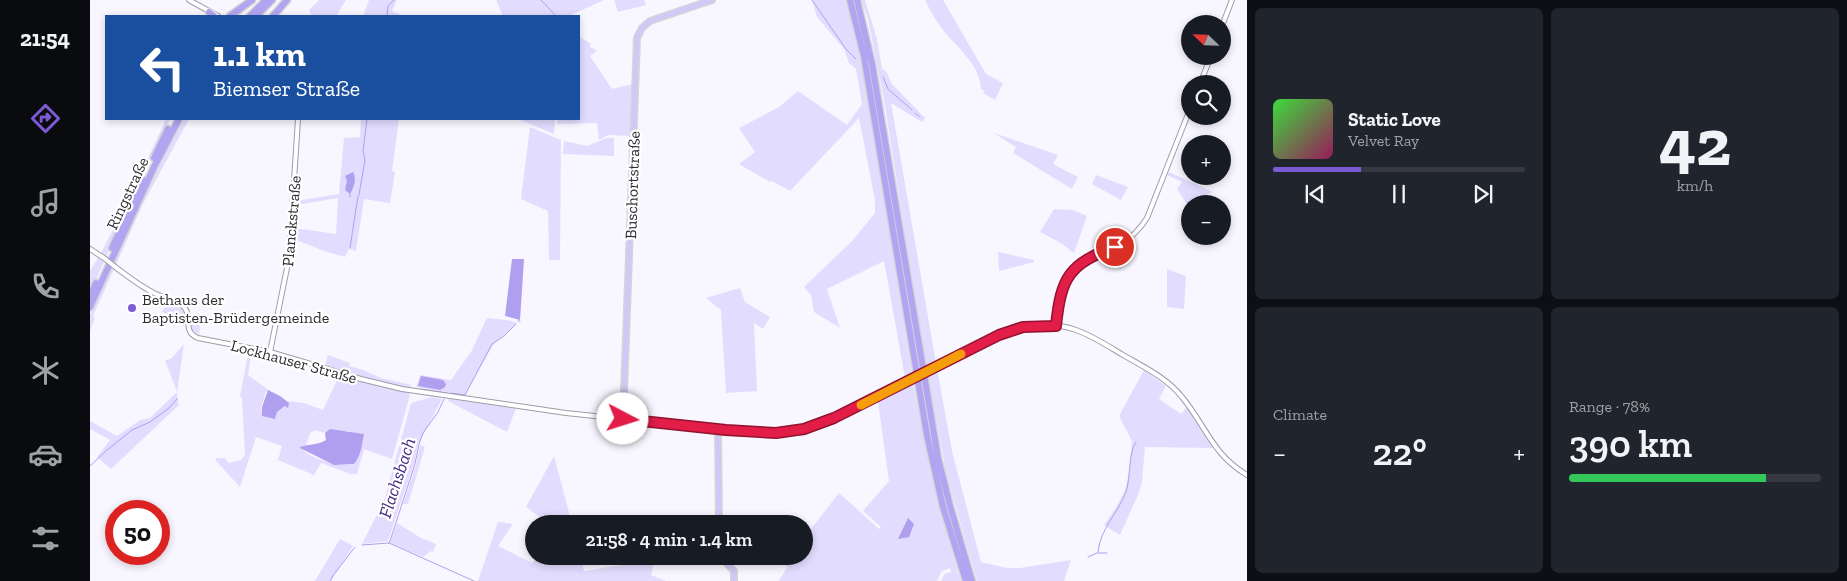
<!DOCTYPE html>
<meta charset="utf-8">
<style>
:root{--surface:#171b24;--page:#20242c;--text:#f1f3f6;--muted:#9ea1a6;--line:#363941;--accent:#7c5ad4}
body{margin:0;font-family:"Zilla Slab",serif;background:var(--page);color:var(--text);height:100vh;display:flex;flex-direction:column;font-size:19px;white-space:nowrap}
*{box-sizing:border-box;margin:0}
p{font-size:16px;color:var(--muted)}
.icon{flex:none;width:28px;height:28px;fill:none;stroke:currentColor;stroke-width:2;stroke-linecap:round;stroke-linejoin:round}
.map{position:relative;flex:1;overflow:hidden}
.panel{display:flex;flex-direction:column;gap:8px;padding:8px;background:#0d0f14;width:600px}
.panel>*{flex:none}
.banner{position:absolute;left:15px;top:15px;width:475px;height:105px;border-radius:0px;box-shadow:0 2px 8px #0003;background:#1a4fa0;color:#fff;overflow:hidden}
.needle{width:32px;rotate:293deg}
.tools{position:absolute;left:1091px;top:15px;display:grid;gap:10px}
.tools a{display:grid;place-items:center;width:50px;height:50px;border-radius:50%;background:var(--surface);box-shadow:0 2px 8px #0003;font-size:25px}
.speed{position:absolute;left:15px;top:500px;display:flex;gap:10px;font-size:25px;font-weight:700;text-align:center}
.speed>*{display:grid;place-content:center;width:65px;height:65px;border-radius:50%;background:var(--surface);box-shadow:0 2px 8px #0003;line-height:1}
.speed .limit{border:8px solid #d22;background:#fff;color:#111}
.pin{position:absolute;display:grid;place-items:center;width:42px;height:42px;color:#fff;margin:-21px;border:2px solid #fff;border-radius:50%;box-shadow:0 1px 5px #0007}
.me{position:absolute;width:55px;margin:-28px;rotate:95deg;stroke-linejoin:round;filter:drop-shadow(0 0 4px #0008)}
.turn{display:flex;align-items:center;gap:18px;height:105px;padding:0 25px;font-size:22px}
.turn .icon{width:65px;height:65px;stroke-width:2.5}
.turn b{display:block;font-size:35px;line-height:42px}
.big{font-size:38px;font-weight:600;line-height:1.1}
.panel .tile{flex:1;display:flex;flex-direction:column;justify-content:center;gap:8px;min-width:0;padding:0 18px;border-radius:8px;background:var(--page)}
.panel .dial{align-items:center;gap:0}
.dial b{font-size:65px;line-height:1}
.song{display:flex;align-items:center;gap:15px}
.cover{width:60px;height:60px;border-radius:8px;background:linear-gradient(135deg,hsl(120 70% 55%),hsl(330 70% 35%))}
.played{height:5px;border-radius:2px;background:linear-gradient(90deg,var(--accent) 35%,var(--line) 35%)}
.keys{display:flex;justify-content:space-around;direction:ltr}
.heat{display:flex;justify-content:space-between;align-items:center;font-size:28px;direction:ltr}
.charge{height:8px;border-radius:4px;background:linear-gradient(90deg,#34c759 78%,var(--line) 0)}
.panel .tiles{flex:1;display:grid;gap:8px;grid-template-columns:repeat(2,1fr)}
.trip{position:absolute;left:435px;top:515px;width:288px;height:50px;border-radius:25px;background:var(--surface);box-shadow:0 2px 8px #0003;font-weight:600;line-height:50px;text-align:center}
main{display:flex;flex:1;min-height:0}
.menu{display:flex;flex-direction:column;width:90px;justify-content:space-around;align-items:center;background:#090b0e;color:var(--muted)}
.menu .icon{width:35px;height:35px}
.menu .active{color:var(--accent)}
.menu b{font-size:22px;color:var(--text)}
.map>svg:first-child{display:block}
.green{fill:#e2ddfe;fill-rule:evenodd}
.water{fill:#af9fee}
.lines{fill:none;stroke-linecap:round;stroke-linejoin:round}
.stream{stroke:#af9fee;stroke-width:1}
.minor-casing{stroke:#9e9ca9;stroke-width:6}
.major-casing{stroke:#d5d5d6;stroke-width:8}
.highway-casing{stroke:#d5d5d6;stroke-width:9}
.minor{stroke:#fff;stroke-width:4}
.major{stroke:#d1c8f7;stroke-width:5}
.highway{stroke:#b3a4f1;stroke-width:6}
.minor-bridge-casing{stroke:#9e9ca9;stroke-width:6;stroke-linecap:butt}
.minor-bridge{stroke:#fff;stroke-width:4}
.route-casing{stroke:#92132f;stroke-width:12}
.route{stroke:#e11d48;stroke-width:9}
.slow{stroke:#f59e0b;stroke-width:9}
.poi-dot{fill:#7c5ad4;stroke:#fff;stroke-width:2}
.labels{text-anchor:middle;stroke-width:4.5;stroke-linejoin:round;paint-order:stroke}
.street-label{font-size:16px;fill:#2c2c31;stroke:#fff}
.poi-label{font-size:16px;fill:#2c2c31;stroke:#fff;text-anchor:start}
.water-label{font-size:18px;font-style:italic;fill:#452882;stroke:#fff}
</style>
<main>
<nav class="menu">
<b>21:54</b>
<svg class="icon active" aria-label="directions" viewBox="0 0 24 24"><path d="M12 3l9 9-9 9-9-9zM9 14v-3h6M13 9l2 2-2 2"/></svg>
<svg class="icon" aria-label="music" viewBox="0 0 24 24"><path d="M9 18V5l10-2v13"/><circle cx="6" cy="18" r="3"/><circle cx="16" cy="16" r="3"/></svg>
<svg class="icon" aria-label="phone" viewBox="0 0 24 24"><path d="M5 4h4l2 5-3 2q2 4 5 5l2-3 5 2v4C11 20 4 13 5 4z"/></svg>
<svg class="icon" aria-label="climate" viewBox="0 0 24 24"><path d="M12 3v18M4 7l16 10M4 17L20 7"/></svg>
<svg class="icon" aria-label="car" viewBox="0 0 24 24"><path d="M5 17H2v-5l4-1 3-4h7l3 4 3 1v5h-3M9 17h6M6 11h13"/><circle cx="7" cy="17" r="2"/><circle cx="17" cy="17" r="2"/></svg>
<svg class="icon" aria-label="filters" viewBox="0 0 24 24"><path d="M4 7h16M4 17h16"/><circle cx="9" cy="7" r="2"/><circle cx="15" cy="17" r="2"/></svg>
</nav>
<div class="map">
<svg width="1157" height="581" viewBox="0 0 1157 581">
<rect width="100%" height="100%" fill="#f8f6ff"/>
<path class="green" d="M229,0H256L246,16H222L219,10Z
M279,0H307L302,11L314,16H273Z
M406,0H514L479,16H413Z
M524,0H554L556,5L528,12Z
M722,0H755L765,32L779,106L822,374L815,378L794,261L737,289L750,328L724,312L721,295L714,287L762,241L785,213V200L769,118L700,191L682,181L680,182L649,164L665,152L649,128L689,107L708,91L757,125L772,104L766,69L759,63L754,49L727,17Z
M771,0H775L787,39L792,69L796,71L802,84L835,118L832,122L801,103L846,363L836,368L795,106L778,19Z
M835,0H853L896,74L913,83L905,100L893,93L894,90L891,89C890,64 867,48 853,30C846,21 840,10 835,0Z
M489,36L501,44L500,47L507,51L500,56L522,89L543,84L541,136L518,135L509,140L507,123L467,124L468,119H489Z
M76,119H80L56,167L54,176L16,257L11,253L49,178Z
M93,119H99L53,204L3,316L5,318L0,331V315L54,193Z
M271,119H309L302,171L305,172L300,203L274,199L266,251L259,249L255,257L237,252L204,239V228L246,234L248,198L206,205V201L249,194L254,138L270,137Z
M428,119H465L464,134Z
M440,127L471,140L470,260H459L458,211L431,199Z
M904,133L968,155L963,164L988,177L982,189L923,153L926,147Z
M517,138H524V156L473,154L474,141L497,146Z
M1079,172L1123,192L1097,204L1087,189L1092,182L1077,175Z
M1006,175L1038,187L1031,200L1002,184Z
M964,209L983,210L997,216L984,253L971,243L950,232Z
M908,252L944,260V262L909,271Z
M8,258L14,262L0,293V271Z
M1077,269L1096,276L1094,309L1077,307Z
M650,288L655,302L680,317L673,329L664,323L667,391L636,393L631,310L616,298Z
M80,302C90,306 95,309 95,320L72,312L75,306L78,307Z
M99,317H111L109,336L101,330Z
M397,318L417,320L427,323L403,345L375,395L326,387L330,375L361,380L381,352Z
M94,344L87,392L89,405L21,469L7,457L20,440L0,429V421L27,436L50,420L60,418L87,392L75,360L81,359Z
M159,349H162L158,375L180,391H176L171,408L173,416L185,419L187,412L199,404L198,401L214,403L233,410L250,374L318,392L320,395L302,459L274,449L267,474H260L231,463L224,475L188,460L192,446L166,437L150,487L126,461V458H135L139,463L151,460L155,455L152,398L150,396ZM240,429L248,431H259L266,434L272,433L271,447L264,464C248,467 222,460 210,447L216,445L220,433L225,430L235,433Z
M238,355L260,363L259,366L273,370L291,378L322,385L318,388L296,383L235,365Z
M847,369L862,451L891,562L917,568H930L981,560L974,581H887L857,477L837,373Z
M1054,370L1076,386L1069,399L1091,414L1097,407L1124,448L1055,447L1052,482L1048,495L1030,535L1014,525L1027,506L1035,490L1039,472L1042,441L1029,416Z
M823,381C835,449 850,515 871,581H851L854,574L861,572L860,568L852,571L847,581H690L689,580L698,567L689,561L692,556H714V538L749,493L789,529L791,527L773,511L799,481L788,402L711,437L710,432L732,426Z
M342,397L352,399L328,445L324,464L298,541L272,544L294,501L321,403Z
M359,399L426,408L417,432L358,401Z
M330,445L335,447L318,504H313L326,465Z
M464,456L482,524H459L436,507Z
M408,522L423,524L408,546L442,563L448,556H490L494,571L557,561L564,562L561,575L576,581H388Z
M307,523L331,538L346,544L343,552L341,551L333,557L300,543Z
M250,539L263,546L241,581H225Z"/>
<path class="water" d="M263,172C267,179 264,187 260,194L255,190L257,181L255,176Z
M422,259H434L430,320L415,316Z
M331,376L353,380L356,384L355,387L350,390L328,386Z
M178,390L190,396L199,403L198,408L195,406L187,412L185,419L172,416V407Z
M240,429L274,434C272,444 271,456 264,464L244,465L210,448V447C219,444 229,445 236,440L235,433Z
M818,518L824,524L819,537L808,539Z"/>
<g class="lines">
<path class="stream" d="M451,0L466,16
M722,0L756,49L766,59
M297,16L298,6L304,0
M793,77L798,89L822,110
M825,113L830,117
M269,195L275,160L273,151L277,119
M260,197V194
M260,248L268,196
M428,321H430
M537,374L538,355
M332,389L357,393
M537,389V378
M361,393L375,395L402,344L414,336L426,324
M0,466L17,450L42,430L60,422L79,408L87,399
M299,543L384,581
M272,545L299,543L300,541L325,464L329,444L333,433L348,412L354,399
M1008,552C1010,529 1028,513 1036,492C1041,477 1038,453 1046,442
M1008,553H1017
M998,557L1007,553
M245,573L265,547
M240,581L244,574"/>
<defs>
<path id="minor" d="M99,0L128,16
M1132,26L1142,0
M1110,84L1121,56
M0,249L14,258
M24,266C37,276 51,287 66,294C74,298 85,299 92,305C104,314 91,332 108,338L180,352L271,379L312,389L476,413L533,419
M966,325C967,314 967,302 971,291C982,260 1004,258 1030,245C1041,238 1050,229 1057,218L1100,109
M180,352L199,258L208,119
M840,370C885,347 934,312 986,330C1003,336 1018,346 1033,355C1054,367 1077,378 1092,397C1116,426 1122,454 1157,475
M633,429L686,433L714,429L744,418L820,379"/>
<path id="major" d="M622,0L560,21L552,28L547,38L533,419L628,428L629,524
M630,556L644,571V581"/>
<path id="highway" d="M760,0L774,56L837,435L853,507L876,581
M767,0L782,64L848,458L860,506L882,581
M119,12L124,16
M140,16L162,0
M160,16L176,0
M166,16L182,0
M183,16L197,0
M64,158L78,129
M22,248L53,180
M0,297L6,283
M0,307L65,165L89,119"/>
</defs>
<use href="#minor" class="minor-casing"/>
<use href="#major" class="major-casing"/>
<use href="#highway" class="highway-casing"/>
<use href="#minor" class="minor"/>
<use href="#major" class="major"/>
<use href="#highway" class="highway"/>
<defs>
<path id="minor-bridge" d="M14,258L24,266
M820,379L840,370"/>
</defs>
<use href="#minor-bridge" class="minor-bridge-casing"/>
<use href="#minor-bridge" class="minor-bridge"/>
</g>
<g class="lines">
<defs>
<path id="route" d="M533,419L636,430L686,433L714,429L744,418L909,335L933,327L966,326C971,277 979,264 1025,247"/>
</defs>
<use href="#route" class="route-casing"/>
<use href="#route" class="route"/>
<path class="slow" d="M771,405L871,354"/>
</g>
<circle class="poi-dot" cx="42" cy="308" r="5"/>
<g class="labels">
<g class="street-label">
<text transform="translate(542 185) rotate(-88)" y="6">Buschortstraße</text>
<text transform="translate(37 193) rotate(-65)" y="6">Ringstraße</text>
<text transform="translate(201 221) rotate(-85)" y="6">Planckstraße</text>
<text transform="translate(204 361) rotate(15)" y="6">Lockhauser Straße</text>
</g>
<g class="poi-label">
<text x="52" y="305">Bethaus der<tspan x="52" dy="18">Baptisten-Brüdergemeinde</tspan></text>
</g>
<g class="water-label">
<text transform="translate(307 478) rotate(-72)" y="6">Flachsbach</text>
</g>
</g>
</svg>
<div class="tools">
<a><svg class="needle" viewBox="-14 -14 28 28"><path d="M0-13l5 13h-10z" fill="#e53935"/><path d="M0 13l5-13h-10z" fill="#9ea1a6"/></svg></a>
<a><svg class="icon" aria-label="search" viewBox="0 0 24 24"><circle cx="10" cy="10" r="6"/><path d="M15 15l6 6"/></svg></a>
<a>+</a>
<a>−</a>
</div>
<div class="speed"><div class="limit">50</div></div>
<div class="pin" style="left:1025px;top:247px;background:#d93025"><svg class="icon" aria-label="arrive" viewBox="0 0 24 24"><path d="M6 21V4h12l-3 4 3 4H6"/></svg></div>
<svg class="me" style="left:533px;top:419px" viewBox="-20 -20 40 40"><circle r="19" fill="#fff"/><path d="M0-13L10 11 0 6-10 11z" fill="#e11d48"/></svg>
<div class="trip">21:58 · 4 min · 1.4 km</div>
<div class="banner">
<div class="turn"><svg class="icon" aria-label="left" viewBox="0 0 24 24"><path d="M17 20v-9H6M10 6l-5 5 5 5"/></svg><div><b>1.1 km</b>Biemser Straße</div></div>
</div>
</div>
<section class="panel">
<div class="tiles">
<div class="tile">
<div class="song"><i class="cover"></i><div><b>Static Love</b><p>Velvet Ray</p></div></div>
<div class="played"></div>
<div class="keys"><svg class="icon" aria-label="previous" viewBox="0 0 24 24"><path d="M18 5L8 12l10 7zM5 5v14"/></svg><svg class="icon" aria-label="pause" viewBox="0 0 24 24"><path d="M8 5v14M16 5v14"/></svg><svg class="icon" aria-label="next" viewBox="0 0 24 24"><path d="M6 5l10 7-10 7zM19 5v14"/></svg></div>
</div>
<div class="tile dial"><b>42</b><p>km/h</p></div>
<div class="tile"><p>Climate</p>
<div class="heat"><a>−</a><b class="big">22°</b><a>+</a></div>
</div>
<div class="tile"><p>Range · 78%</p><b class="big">390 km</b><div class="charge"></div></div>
</div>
</section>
</main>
